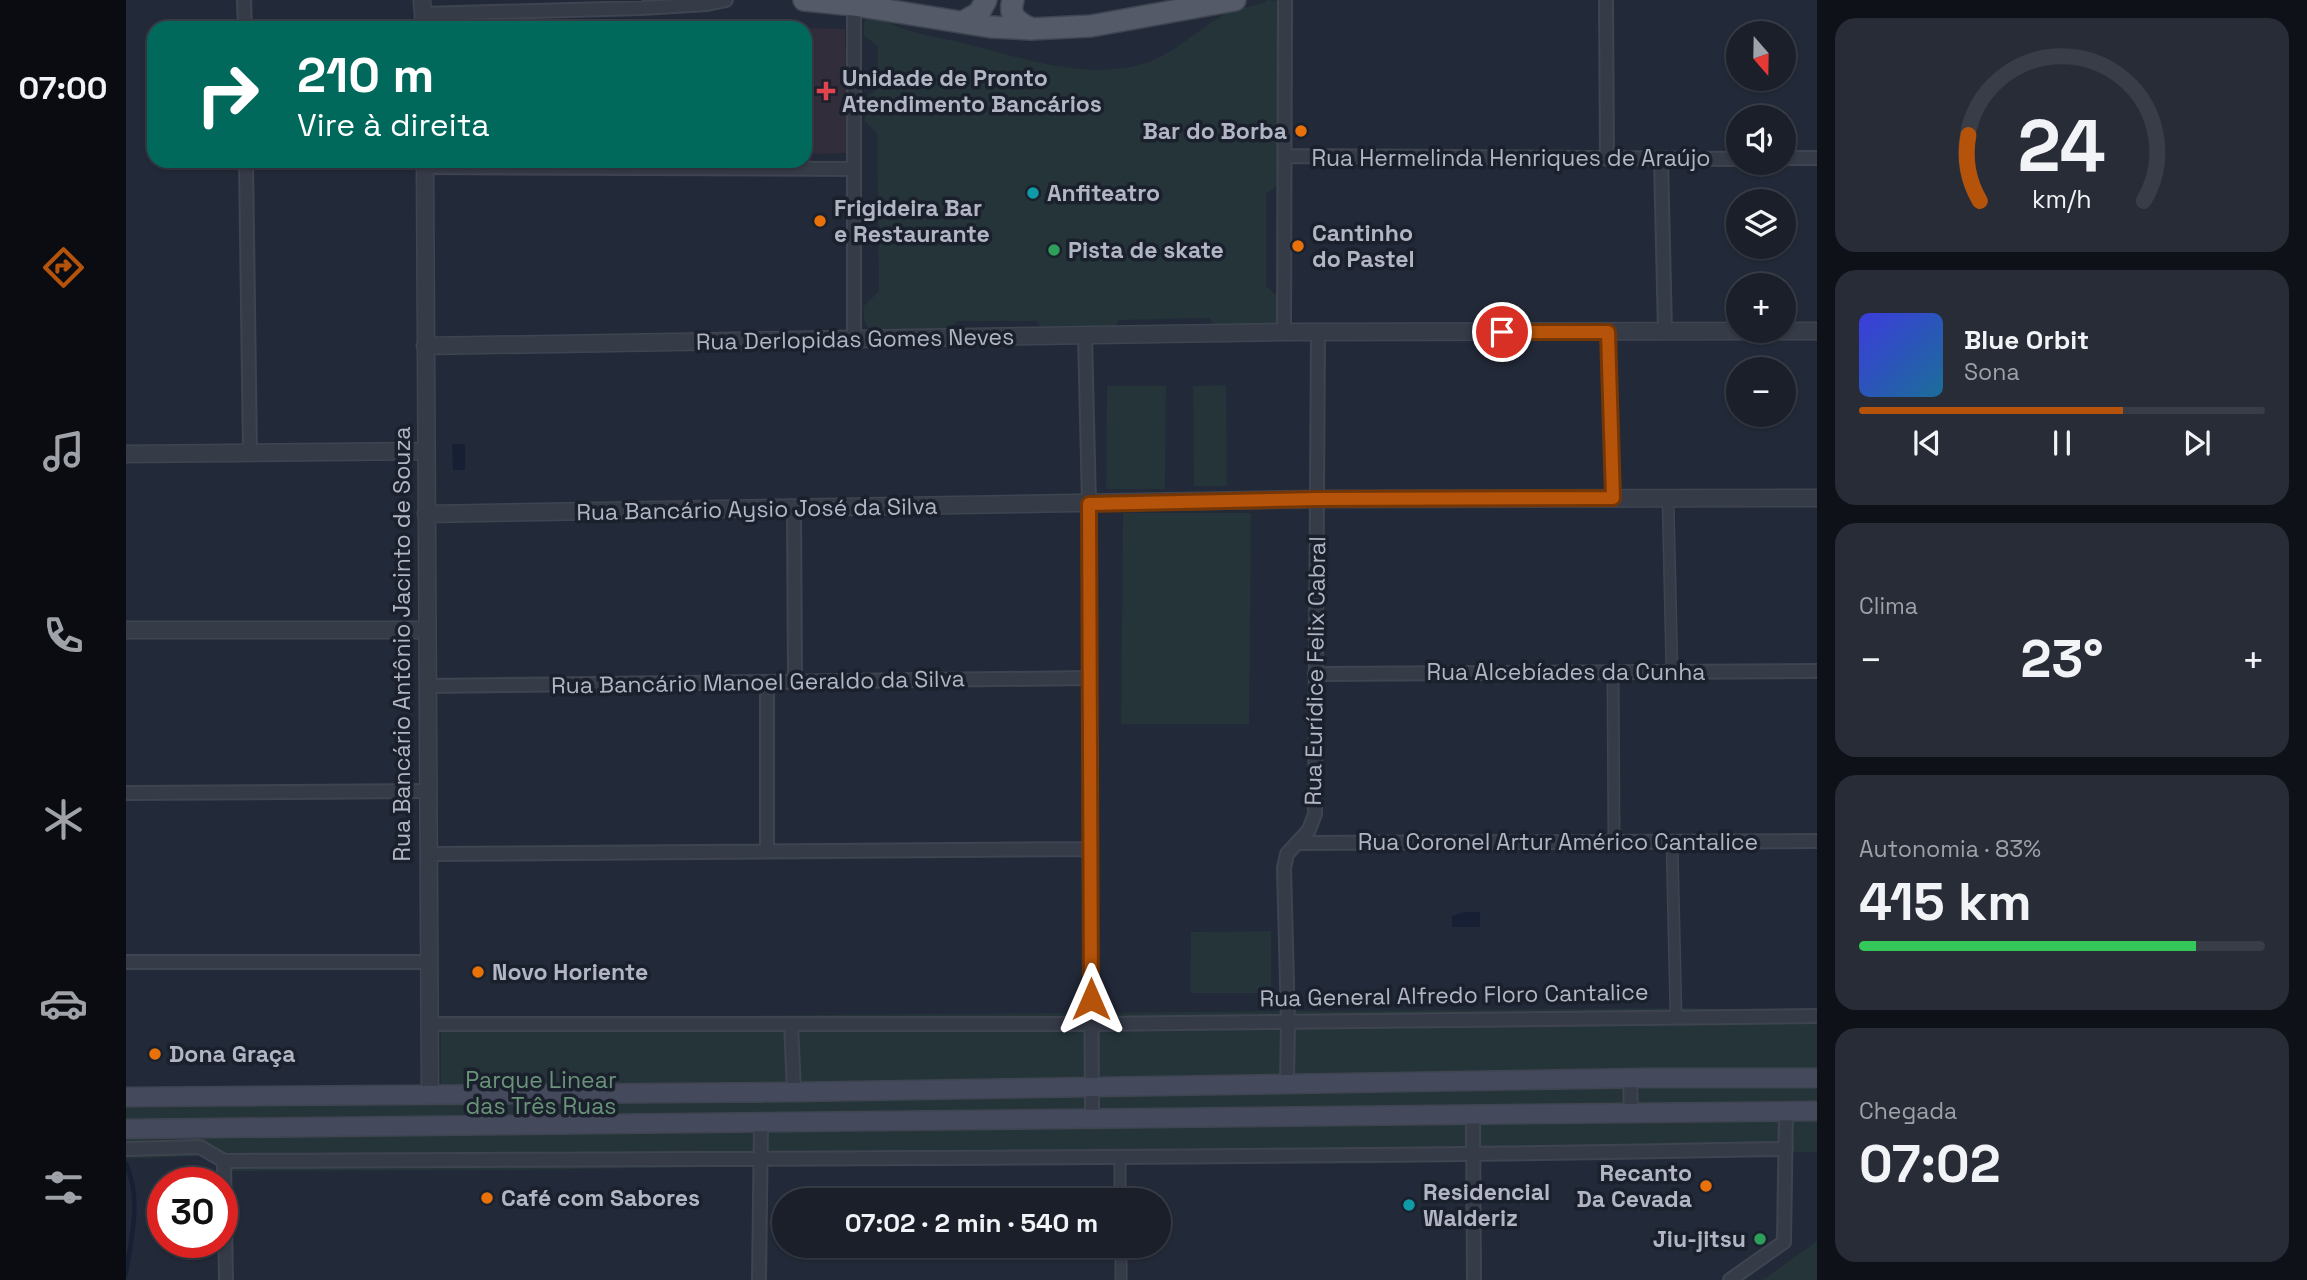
<!DOCTYPE html>
<html lang="pt">
<meta charset="utf-8">
<style>
:root{--surface:#1a1f2a;--page:#272c36;--text:#f1f3f6;--muted:#9fa2a8;--line:#383d47;--accent:#b45309}
body{margin:0;font-family:"Space Grotesk",sans-serif;background:var(--page);color:var(--text);height:100vh;display:flex;flex-direction:column;font-size:26px;white-space:nowrap}
*{box-sizing:border-box;margin:0}
p{font-size:23px;color:var(--muted)}
.icon{flex:none;width:38px;height:38px;fill:none;stroke:currentColor;stroke-width:2;stroke-linecap:round;stroke-linejoin:round}
.map{position:relative;flex:1;overflow:hidden}
.panel{display:flex;flex-direction:column;gap:18px;padding:18px;background:#0e1117;width:490px}
.panel>*{flex:none}
.top-card{position:absolute;left:21px;top:21px;width:665px;height:147px;border-radius:21px;box-shadow:0 2px 5px #0004,0 0 0 2px var(--line);background:#00695c;color:#fff;overflow:hidden}
.needle{width:46px;rotate:160deg}
.fabs{position:absolute;left:1600px;top:21px;display:grid;gap:14px}
.fabs a{display:grid;place-items:center;width:70px;height:70px;border-radius:50%;background:var(--surface);box-shadow:0 2px 5px #0004,0 0 0 2px var(--line);font-size:35px}
.speed{position:absolute;left:21px;top:1167px;display:flex;gap:14px;font-size:35px;font-weight:700;text-align:center}
.speed>*{display:grid;place-content:center;width:91px;height:91px;border-radius:50%;background:var(--surface);box-shadow:0 2px 5px #0004,0 0 0 2px var(--line);line-height:1}
.speed .limit{border:10px solid #d22;background:#fff;color:#111}
.pin{position:absolute;display:grid;place-items:center;width:60px;height:60px;color:#fff;margin:-30px;border:4px solid #fff;border-radius:50%;box-shadow:0 2px 7px #0007}
.me{position:absolute;width:77px;margin:-38px;rotate:0deg;stroke-linejoin:round;filter:drop-shadow(0 0 5px #0008)}
.turn{display:flex;align-items:center;gap:24px;height:147px;padding:0 35px;font-size:32px}
.turn .icon{width:91px;height:91px;stroke-width:2.5}
.turn b{display:block;font-size:49px;line-height:60px}
.big{font-size:52px;font-weight:700;line-height:1.1}
.panel .widget{flex:1;display:flex;flex-direction:column;justify-content:center;gap:10px;min-width:0;padding:0 24px;border-radius:21px;background:var(--page)}
.panel .dial{align-items:center;gap:0}
.dial svg{height:182px;overflow:visible;fill:none;stroke:var(--line);stroke-width:7;stroke-linecap:round;text-anchor:middle}
.dial text{fill:var(--text);stroke:none}
.song{display:flex;align-items:center;gap:21px}
.cover{width:84px;height:84px;border-radius:10px;background:linear-gradient(135deg,hsl(240 70% 55%),hsl(200 70% 35%))}
.played{height:7px;border-radius:4px;background:linear-gradient(90deg,var(--accent) 65%,var(--line) 65%)}
.keys{display:flex;justify-content:space-around;direction:ltr}
.heat{display:flex;justify-content:space-between;align-items:center;font-size:38px;direction:ltr}
.charge{height:10px;border-radius:5px;background:linear-gradient(90deg,#34c759 83%,var(--line) 0)}
.trip{position:absolute;left:646px;top:1188px;width:399px;height:70px;border-radius:35px;background:var(--surface);box-shadow:0 2px 5px #0004,0 0 0 2px var(--line);font-weight:700;line-height:70px;text-align:center}
main{display:flex;flex:1;min-height:0}
.tabs{display:flex;flex-direction:column;width:126px;justify-content:space-around;align-items:center;background:#0a0c11;color:var(--muted)}
.tabs .icon{width:49px;height:49px}
.tabs .on{color:var(--accent)}
.tabs b{font-size:32px;color:var(--text)}
.map>svg:first-child{display:block}
.medical{fill:#312d3a}
.green{fill:#243439}
.water{fill:#171f34}
.lines{fill:none;stroke-linecap:round;stroke-linejoin:round}
.stream{stroke:#171f34;stroke-width:4.5}
.pedestrian-casing{stroke:#3f4451;stroke-width:13}
.minor-casing{stroke:#3f4451;stroke-width:16}
.tertiary-casing{stroke:#3f4451;stroke-width:19}
.secondary-casing{stroke:#3f4451;stroke-width:21}
.primary-casing{stroke:#3f4451;stroke-width:24}
.pedestrian{stroke:#363b48;stroke-width:10}
.minor{stroke:#363b48;stroke-width:12}
.tertiary{stroke:#363b48;stroke-width:16}
.secondary{stroke:#44495b;stroke-width:18}
.primary{stroke:#545a68;stroke-width:21}
.route-casing{stroke:#753606;stroke-width:18}
.route{stroke:#b45309;stroke-width:12}
.health-dot{fill:#e0444e;stroke:#1b202d;stroke-width:2.5}
.food-dot{fill:#e8710a;stroke:#1b202d;stroke-width:2.5}
.culture-dot{fill:#0f9aa8;stroke:#1b202d;stroke-width:2.5}
.leisure-dot{fill:#2e9e5b;stroke:#1b202d;stroke-width:2.5}
.labels{text-anchor:middle;stroke-width:7;stroke-linejoin:round;paint-order:stroke}
.poi-label{font-size:23px;font-weight:bold;fill:#b1b5c4;stroke:#1b202d;text-anchor:start}
.street-label{font-size:23px;fill:#b1b5c4;stroke:#1b202d}
.park-label{font-size:23px;fill:#699479;stroke:#1b202d}
</style>
<main>
<nav class="tabs">
<b>07:00</b>
<svg class="icon on" aria-label="directions" viewBox="0 0 24 24"><path d="M12 3l9 9-9 9-9-9zM9 14v-3h6M13 9l2 2-2 2"/></svg>
<svg class="icon" aria-label="music" viewBox="0 0 24 24"><path d="M9 18V5l10-2v13"/><circle cx="6" cy="18" r="3"/><circle cx="16" cy="16" r="3"/></svg>
<svg class="icon" aria-label="phone" viewBox="0 0 24 24"><path d="M5 4h4l2 5-3 2q2 4 5 5l2-3 5 2v4C11 20 4 13 5 4z"/></svg>
<svg class="icon" aria-label="climate" viewBox="0 0 24 24"><path d="M12 3v18M4 7l16 10M4 17L20 7"/></svg>
<svg class="icon" aria-label="car" viewBox="0 0 24 24"><path d="M5 17H2v-5l4-1 3-4h7l3 4 3 1v5h-3M9 17h6M6 11h13"/><circle cx="7" cy="17" r="2"/><circle cx="17" cy="17" r="2"/></svg>
<svg class="icon" aria-label="filters" viewBox="0 0 24 24"><path d="M4 7h16M4 17h16"/><circle cx="9" cy="7" r="2"/><circle cx="15" cy="17" r="2"/></svg>
</nav>
<div class="map">
<svg width="1691" height="1280" viewBox="0 0 1691 1280">
<rect width="100%" height="100%" fill="#222938"/>
<path class="medical" d="M492,23L667,28H492Z
M679,28L719,29L722,153L679,154Z"/>
<path class="green" d="M1142,0L1151,1L1153,184L1140,194V286L1153,298L1154,315L1151,328L1092,329L1083,318L993,320L986,331H917L911,321H831L823,332H748C737,326 738,319 737,307L753,291L751,134L739,121V98L751,89L752,47L738,35V22L743,15C752,18 760,21 768,25C790,35 817,38 841,44C897,58 967,83 1025,61C1052,50 1072,29 1097,15C1111,6 1129,8 1142,0Z
M1100,385L1101,486H1068L1067,386Z
M981,386H1040L1039,489H980Z
M997,513H1125L1123,724H995Z
M1145,931V993H1064L1065,932Z
M1559,1008L1691,1013V1152L379,1170L106,1171L77,1156L0,1159V1091L315,1087V1018Z
M1691,1241V1280H1635L1641,1277Z"/>
<path class="water" d="M326,444H339V470H327Z
M1339,912H1354V927H1326V916Z"/>
<g class="lines">
<path class="stream" d="M0,1164C16,1199 5,1238 0,1274"/>
<defs>
<path id="pedestrian" d="M1542,498L1546,672
M1487,672L1488,842
M1546,842L1550,1016
M994,1158V1200
M995,1246V1280"/>
<path id="minor" d="M118,0L119,28
M1480,0L1481,159
M728,5V339
M297,14L516,8L581,4L600,0
M1159,156L1612,159
M1657,158H1691
M1535,160L1539,331
M120,161L124,453
M299,167L728,169
M1158,332L1159,0
M1482,332L1487,498
M959,335L963,504L966,1119
M668,508L669,682
M1189,674L1691,671
M301,686L963,678
M0,793L301,791
M1172,843L1691,841
M641,851V682
M302,854L964,849
M0,962H303
M302,1024H965L1691,1016
M665,1024L668,1092
M1504,1078L1505,1112
M1161,1084L1162,1022L1158,868L1161,854L1183,830L1189,814L1192,332
M1347,1113L1348,1280
M0,1149L74,1147L98,1161C619,1158 1140,1159 1660,1149
M98,1161L100,1280
M633,1280L635,1123
M1604,1280L1658,1242L1660,1110"/>
<path id="tertiary" d="M296,0L298,28
M299,161L304,1095
M299,346L1158,332L1691,331
M0,454L299,451
M300,514L1191,499L1691,498
M0,630H301"/>
<path id="secondary" d="M0,1097L668,1092L1520,1078H1691
M0,1129L1691,1111"/>
<path id="primary" d="M678,0L728,5L865,27L905,29L965,26L1109,0
M887,0C882,17 892,22 905,29
M837,22L853,13L860,0"/>
</defs>
<use href="#pedestrian" class="pedestrian-casing"/>
<use href="#minor" class="minor-casing"/>
<use href="#tertiary" class="tertiary-casing"/>
<use href="#secondary" class="secondary-casing"/>
<use href="#primary" class="primary-casing"/>
<use href="#pedestrian" class="pedestrian"/>
<use href="#minor" class="minor"/>
<use href="#tertiary" class="tertiary"/>
<use href="#secondary" class="secondary"/>
<use href="#primary" class="primary"/>
</g>
<g class="lines">
<defs>
<path id="route" d="M965,999L963,504L1191,499L1487,498L1482,332H1376"/>
</defs>
<use href="#route" class="route-casing"/>
<use href="#route" class="route"/>
</g>
<path class="health-dot" d="M696.5 80.5h7v7h7v7h-7v7h-7v-7h-7v-7h7z"/>
<g class="food-dot">
<circle cx="1175" cy="131" r="7"/>
<circle cx="694" cy="221" r="7"/>
<circle cx="1172" cy="246" r="7"/>
<circle cx="352" cy="972" r="7"/>
<circle cx="29" cy="1054" r="7"/>
<circle cx="1580" cy="1186" r="7"/>
<circle cx="361" cy="1198" r="7"/>
</g>
<g class="culture-dot">
<circle cx="907" cy="193" r="7"/>
<circle cx="1283" cy="1205" r="7"/>
</g>
<g class="leisure-dot">
<circle cx="928" cy="250" r="7"/>
<circle cx="1634" cy="1239" r="7"/>
</g>
<g class="labels">
<g class="poi-label">
<text x="716" y="86">Unidade de Pronto<tspan x="716" dy="26">Atendimento Bancários</tspan></text>
<text x="1161" y="139" text-anchor="end">Bar do Borba</text>
<text x="921" y="201">Anfiteatro</text>
<text x="708" y="216">Frigideira Bar<tspan x="708" dy="26">e Restaurante</tspan></text>
<text x="1186" y="241">Cantinho<tspan x="1186" dy="26">do Pastel</tspan></text>
<text x="942" y="258">Pista de skate</text>
<text x="366" y="980">Novo Horiente</text>
<text x="43" y="1062">Dona Graça</text>
<text x="1566" y="1181" text-anchor="end">Recanto<tspan x="1566" dy="26">Da Cevada</tspan></text>
<text x="1297" y="1200">Residencial<tspan x="1297" dy="26">Walderiz</tspan></text>
<text x="375" y="1206">Café com Sabores</text>
<text x="1620" y="1247" text-anchor="end">Jiu-jitsu</text>
</g>
<g class="street-label">
<text x="1385" y="166">Rua Hermelinda Henriques de Araújo</text>
<text transform="translate(729 339) rotate(-1)" y="8">Rua Derlopidas Gomes Neves</text>
<text transform="translate(631 509) rotate(-1)" y="8">Rua Bancário Aysio José da Silva</text>
<text transform="translate(276 644) rotate(-90)" y="8">Rua Bancário Antônio Jacinto de Souza</text>
<text transform="translate(1189 671) rotate(-89)" y="8">Rua Eurídice Felix Cabral</text>
<text x="1440" y="680">Rua Alcebíades da Cunha</text>
<text transform="translate(632 682) rotate(-1)" y="8">Rua Bancário Manoel Geraldo da Silva</text>
<text x="1432" y="850">Rua Coronel Artur Américo Cantalice</text>
<text transform="translate(1328 995) rotate(-1)" y="8">Rua General Alfredo Floro Cantalice</text>
</g>
<g class="park-label">
<text x="415" y="1088">Parque Linear<tspan x="415" dy="26">das Três Ruas</tspan></text>
</g>
</g>
</svg>
<div class="fabs">
<a><svg class="needle" viewBox="-14 -14 28 28"><path d="M0-13l5 13h-10z" fill="#e53935"/><path d="M0 13l5-13h-10z" fill="#9fa2a8"/></svg></a>
<a><svg class="icon" aria-label="sound" viewBox="0 0 24 24"><path d="M4 9h4l5-4v14l-5-4H4zM17 9q2 3 0 6"/></svg></a>
<a><svg class="icon" aria-label="layers" viewBox="0 0 24 24"><path d="M12 4l9 5-9 5-9-5zM3 14l9 5 9-5"/></svg></a>
<a>+</a>
<a>−</a>
</div>
<div class="speed"><div class="limit">30</div></div>
<div class="pin" style="left:1376px;top:332px;background:#d93025"><svg class="icon" aria-label="arrive" viewBox="0 0 24 24"><path d="M6 21V4h12l-3 4 3 4H6"/></svg></div>
<svg class="me" style="left:965px;top:999px" viewBox="-20 -20 40 40"><path d="M0-17L14 15 0 8-14 15z" fill="#b45309" stroke="#fff" stroke-width="4"/></svg>
<div class="trip">07:02 · 2 min · 540 m</div>
<div class="top-card">
<div class="turn"><svg class="icon" aria-label="right" viewBox="0 0 24 24"><path d="M7 20v-9h11M14 6l5 5-5 5"/></svg><div><b>210 m</b>Vire à direita</div></div>
</div>
</div>
<section class="panel">
<div class="widget dial"><svg viewBox="0 0 100 80">
<path d="M14 69A42 42 0 1 1 86 69"/>
<path d="M14 69A42 42 0 0 1 9 40" stroke="#b45309"/>
<text x="50" y="56" font-size="32" font-weight="700">24</text>
<text x="50" y="72" font-size="11">km/h</text>
</svg></div>
<div class="widget">
<div class="song"><i class="cover"></i><div><b>Blue Orbit</b><p>Sona</p></div></div>
<div class="played"></div>
<div class="keys"><svg class="icon" aria-label="previous" viewBox="0 0 24 24"><path d="M18 5L8 12l10 7zM5 5v14"/></svg><svg class="icon" aria-label="pause" viewBox="0 0 24 24"><path d="M8 5v14M16 5v14"/></svg><svg class="icon" aria-label="next" viewBox="0 0 24 24"><path d="M6 5l10 7-10 7zM19 5v14"/></svg></div>
</div>
<div class="widget"><p>Clima</p>
<div class="heat"><a>−</a><b class="big">23°</b><a>+</a></div>
</div>
<div class="widget"><p>Autonomia · 83%</p><b class="big">415 km</b><div class="charge"></div></div>
<div class="widget"><p>Chegada</p><b class="big">07:02</b></div>
</section>
</main>
